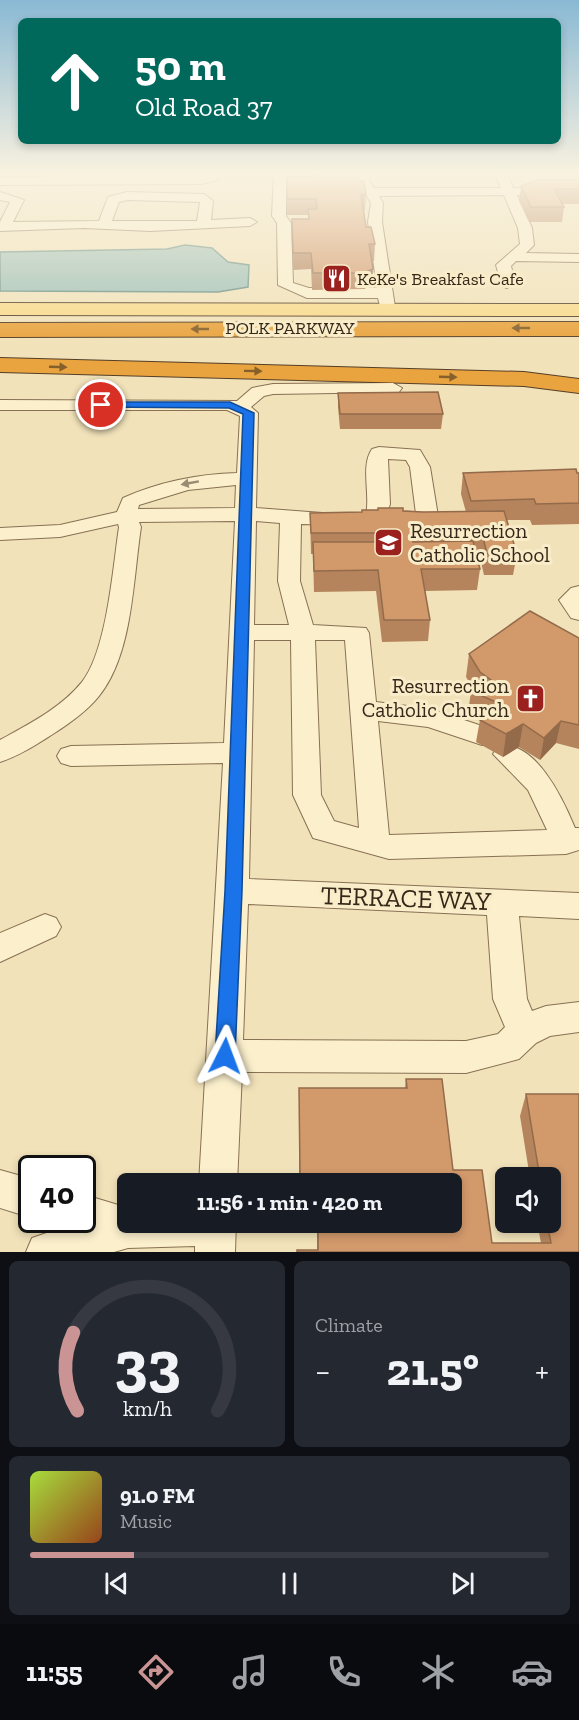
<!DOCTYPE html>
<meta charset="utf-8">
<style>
:root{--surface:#171b24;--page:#242831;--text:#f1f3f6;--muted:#9ea1a6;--line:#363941;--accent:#ca9495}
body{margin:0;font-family:"Zilla Slab",serif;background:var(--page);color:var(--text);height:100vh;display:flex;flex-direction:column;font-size:22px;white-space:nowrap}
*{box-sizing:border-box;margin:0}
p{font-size:20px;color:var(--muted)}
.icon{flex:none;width:33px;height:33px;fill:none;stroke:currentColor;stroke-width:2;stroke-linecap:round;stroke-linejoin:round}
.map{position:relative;height:1252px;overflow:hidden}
.details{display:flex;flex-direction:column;gap:9px;padding:9px;background:#0d0f14;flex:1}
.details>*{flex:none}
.guide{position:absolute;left:18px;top:18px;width:543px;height:126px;border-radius:9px;box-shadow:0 3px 9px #0003;background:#00695c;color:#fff;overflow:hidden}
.tools{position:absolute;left:495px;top:1167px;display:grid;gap:12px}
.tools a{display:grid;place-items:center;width:66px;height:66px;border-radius:9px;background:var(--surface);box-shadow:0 3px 9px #0003;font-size:30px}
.speed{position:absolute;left:18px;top:1155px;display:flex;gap:12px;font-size:30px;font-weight:700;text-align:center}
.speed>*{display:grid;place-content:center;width:78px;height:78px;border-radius:50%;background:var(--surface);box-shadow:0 3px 9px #0003;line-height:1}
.speed .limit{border:3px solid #111;border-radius:9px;background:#fff;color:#111}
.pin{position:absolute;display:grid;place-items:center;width:51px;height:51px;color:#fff;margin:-26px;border:3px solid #fff;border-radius:50%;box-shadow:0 2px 6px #0007}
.me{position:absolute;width:66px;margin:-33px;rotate:3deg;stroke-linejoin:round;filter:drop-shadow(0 0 4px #0008)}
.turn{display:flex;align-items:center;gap:21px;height:126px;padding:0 18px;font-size:27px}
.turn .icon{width:78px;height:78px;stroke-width:2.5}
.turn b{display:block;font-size:42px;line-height:51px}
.big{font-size:45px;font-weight:700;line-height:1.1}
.details .card{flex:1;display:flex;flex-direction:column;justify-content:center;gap:9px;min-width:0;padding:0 21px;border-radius:9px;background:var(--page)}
.details .dial{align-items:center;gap:0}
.dial svg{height:156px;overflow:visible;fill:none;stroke:var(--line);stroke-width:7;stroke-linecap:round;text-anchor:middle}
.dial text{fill:var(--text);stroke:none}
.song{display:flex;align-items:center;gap:18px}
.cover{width:72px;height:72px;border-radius:9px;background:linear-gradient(135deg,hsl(80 70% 55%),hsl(20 70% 35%))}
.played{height:6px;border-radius:3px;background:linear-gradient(90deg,var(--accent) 20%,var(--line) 20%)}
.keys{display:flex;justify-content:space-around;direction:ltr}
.heat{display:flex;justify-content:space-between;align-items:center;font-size:33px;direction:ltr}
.details .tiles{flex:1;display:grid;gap:9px;grid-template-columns:1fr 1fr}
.card:last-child{grid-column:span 2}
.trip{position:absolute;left:117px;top:1173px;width:345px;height:60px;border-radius:9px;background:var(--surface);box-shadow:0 3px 9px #0003;font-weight:700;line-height:60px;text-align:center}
.tabs{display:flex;height:96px;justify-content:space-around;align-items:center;background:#090b0e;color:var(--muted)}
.tabs .icon{width:42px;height:42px}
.tabs .selected{color:var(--accent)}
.tabs b{font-size:27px;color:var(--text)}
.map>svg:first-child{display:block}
.water{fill:#9ec0b7;stroke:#668e85;stroke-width:1.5}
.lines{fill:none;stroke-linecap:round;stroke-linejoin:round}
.minor-casing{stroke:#887153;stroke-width:2}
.major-casing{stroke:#553e28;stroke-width:2}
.highway-casing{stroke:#553e28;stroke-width:2}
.minor{fill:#fbefcc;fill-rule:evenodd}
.major{fill:#f9da8c;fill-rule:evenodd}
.highway{fill:#e9a440;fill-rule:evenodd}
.wall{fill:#b5845c}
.shaded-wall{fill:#936b4b}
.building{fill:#d2996b;stroke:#936b4b;stroke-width:1.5}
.oneway{fill:#86602b}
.oneway2{fill:#988c72}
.route{fill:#1a73e8;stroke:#114b97;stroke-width:1.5}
.labels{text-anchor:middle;stroke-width:6;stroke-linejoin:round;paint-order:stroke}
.far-poi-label{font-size:18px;fill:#352819;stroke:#f8ecc9;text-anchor:start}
.far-street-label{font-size:18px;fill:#352819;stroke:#f8ecc9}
.poi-label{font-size:21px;fill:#352819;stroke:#f8ecc9;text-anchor:start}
.near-street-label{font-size:26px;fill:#352819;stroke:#f8ecc9}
</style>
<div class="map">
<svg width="579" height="1252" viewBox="0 0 579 1252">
<rect width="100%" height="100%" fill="#f1e2b9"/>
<path class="water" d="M185,245L212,248L228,262L249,265L248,287L218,292L0,291V252L167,249Z"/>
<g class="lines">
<defs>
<path id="minor" d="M210,172H222L218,180L201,184L0,185V177L201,176Z
M274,172H286V216L291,223L293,283L309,288H377L368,222L371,203L357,180L360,172H372L369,180L374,188H501L494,172H506L513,188L579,187V195H517L532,228L534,245L526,253L579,254V262L516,261L511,266L515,283L507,288L502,286L496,265L520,244L518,228L504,195L379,196L383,203L382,222L395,307L393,310H381L378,298H307L278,285L277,223L272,216Z
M0,192L24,200L13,222L99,221L108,197L127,192L204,194L213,201L211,220L250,218L257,222L250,226L150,231L84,228L0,231V222L10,202L0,200ZM128,200L200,202L197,221H112L119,202Z
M393,383L402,388L399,392L273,394L264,396L251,407L258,413L256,508L349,515L352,520L349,525L301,524L300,581L313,625L366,628L369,633L376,702L431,709L491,729L495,736L491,743L482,745L428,727L378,721L389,835L547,830L528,790L493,754L497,747C534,736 564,801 575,828H579V850L566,854L389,859L313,838L293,795L291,640H254L249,879L579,893V919L519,916L527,999L532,1011L546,1006L579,1002V1032L550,1036L536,1043L519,1059L466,1073L242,1072L237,1184H199L223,763L71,766L61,763L57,756L61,749L71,746L224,743L235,521L139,522L141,527C133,579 133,654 99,696C87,711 70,723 53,734C37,744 19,756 0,762V740C29,724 61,708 82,682C107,651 113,567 119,527L118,524L60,537L0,540V528L60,525L117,512L123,498C159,482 197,474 237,473L240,416L227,410H0V400L237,401L252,388L273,384ZM236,485L235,508L138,509L139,505L188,490ZM256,521L280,523L278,581L289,625H254ZM315,640H345L359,828L334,821L321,795ZM248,904L487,915L493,999L505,1027L498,1034L466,1041L243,1040Z
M379,447L420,450L430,467L438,516C427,531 410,530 394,527L391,522L394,517L416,514L410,467L406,460L388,459L390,504L383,526H367L364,521C373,499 359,468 372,449Z
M579,586V620L571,618L559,600L571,588Z
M45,914L56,918L61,927L56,936L0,962V933Z
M0,1170L32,1179V1218L0,1208Z
M82,1194L128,1208V1222H236L235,1252H195V1246L128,1248L114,1252H26L32,1238L67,1226L65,1220H82Z"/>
<path id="major" d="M0,303L579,304V316L0,315Z"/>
<path id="highway" d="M579,322V336L0,337V323Z
M0,358L524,372L579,379V393L524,386L0,372Z"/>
</defs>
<use href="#minor" class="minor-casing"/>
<use href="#major" class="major-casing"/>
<use href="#highway" class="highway-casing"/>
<use href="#minor" class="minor"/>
<use href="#major" class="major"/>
<use href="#highway" class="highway"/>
</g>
<path class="wall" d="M314,172H354L366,195L365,210H363L366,227L375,244L374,261H372V286L363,289L312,290L311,269L293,270L292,219H308V215H287V176H314Z
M579,180V204H563L564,207L562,222H529L519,201L521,186Z
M338,393L443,414L441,429H340L338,407Z
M463,473H579V524L532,525L530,520H507L517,554L513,575H484L479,554H477L480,569L477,590L425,591L430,620L428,641L382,642L376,591L314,592L313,554H311L310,513L362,512L378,510V508L423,512H466L461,494Z
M579,638V749L556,743L540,760L519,747L503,757L476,742L480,720L481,719L468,713L471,691L474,690L466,677L469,654Z
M406,1079L453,1170L492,1243H541L537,1222H550V1178H530L520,1116L526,1094L579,1252L317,1250V1222H452V1184H299V1088H405Z"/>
<path class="shaded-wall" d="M373,269L372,286L363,289V273Z
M561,721L556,743L540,760L544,738Z
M523,724L519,747L503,757L506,734Z"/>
<path class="building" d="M315,172H354L358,175L359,181H364L366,195H361L366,227H371L375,244H369L373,269L363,273H313L311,253H293L292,219H309L308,209H317L316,199H287V176H315Z
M538,180H579V189H554L564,207H531L521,186Z
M438,392L443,414H340L338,393Z
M576,469L577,473H579V503L536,504L534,499L471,501L463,473Z
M378,508H403V511L423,512L504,511L517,554H487L482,533L412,534L413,542L473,541L480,569H421L430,620H384L378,570L314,571L313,542H377L376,533H311L310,513L362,512V510H378Z
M530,611L579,638V725L561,721L544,738L523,724L506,734L480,720L498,703L471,691L491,680L480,672L469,654Z
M406,1079H442L453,1170H482L492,1243H551L547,1222H550V1178H540L526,1094H579V1252H297V1250H318V1222H452V1184H317V1174H300L299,1088H407Z"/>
<defs><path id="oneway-solid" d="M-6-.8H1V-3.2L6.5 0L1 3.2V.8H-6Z" transform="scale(1.5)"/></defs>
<g class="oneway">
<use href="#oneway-solid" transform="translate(521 328) rotate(-180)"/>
<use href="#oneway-solid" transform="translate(200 329) rotate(180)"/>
<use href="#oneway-solid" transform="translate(58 367) rotate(2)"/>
<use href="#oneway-solid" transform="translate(253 371) rotate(1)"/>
<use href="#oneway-solid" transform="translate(448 377) rotate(2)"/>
</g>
<use class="oneway2" href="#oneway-solid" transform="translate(190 483) rotate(170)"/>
<linearGradient id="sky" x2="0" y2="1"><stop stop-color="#8ab9d4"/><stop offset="0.5" stop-color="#f9f2e0"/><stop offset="1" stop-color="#f9f2e0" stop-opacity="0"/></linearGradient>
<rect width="579" height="347" fill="url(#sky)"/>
<path class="route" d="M101,402H230L254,413L242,891L235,1056L232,1062L225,1065L218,1062L215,1056L225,891L243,414L229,408L97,407V403Z"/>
<defs>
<symbol id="restaurant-square" viewBox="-11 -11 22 22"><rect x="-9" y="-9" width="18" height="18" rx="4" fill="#9b211f" stroke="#f8ecc9"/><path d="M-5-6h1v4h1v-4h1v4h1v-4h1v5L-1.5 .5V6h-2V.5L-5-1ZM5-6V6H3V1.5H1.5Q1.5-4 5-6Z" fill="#fff"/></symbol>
<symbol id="school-square" viewBox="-11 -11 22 22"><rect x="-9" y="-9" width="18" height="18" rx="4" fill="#9b211f" stroke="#f8ecc9"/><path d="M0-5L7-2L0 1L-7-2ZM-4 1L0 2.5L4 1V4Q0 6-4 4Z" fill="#fff"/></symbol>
<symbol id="church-square" viewBox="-11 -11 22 22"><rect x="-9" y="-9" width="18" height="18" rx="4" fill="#9b211f" stroke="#f8ecc9"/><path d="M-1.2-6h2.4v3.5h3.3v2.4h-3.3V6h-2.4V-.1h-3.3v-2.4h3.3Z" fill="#fff"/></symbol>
</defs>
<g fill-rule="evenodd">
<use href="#restaurant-square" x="320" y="262" width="33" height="33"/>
<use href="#school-square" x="372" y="526" width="33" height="33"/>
<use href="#church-square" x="514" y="682" width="33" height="33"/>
</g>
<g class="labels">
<g class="far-poi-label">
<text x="357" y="285">KeKe's Breakfast Cafe</text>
</g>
<g class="far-street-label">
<text x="290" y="334">POLK PARKWAY</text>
</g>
<g class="poi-label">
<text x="410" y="538">Resurrection<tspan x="410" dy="24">Catholic School</tspan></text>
<text x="509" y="693" text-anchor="end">Resurrection<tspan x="509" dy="24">Catholic Church</tspan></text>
</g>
<g class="near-street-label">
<text transform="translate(406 898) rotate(2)" y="9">TERRACE WAY</text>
</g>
</g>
</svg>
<div class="tools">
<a><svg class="icon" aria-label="sound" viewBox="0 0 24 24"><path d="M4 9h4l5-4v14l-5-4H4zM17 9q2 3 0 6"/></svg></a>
</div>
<div class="speed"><div class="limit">40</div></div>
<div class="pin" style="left:101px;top:405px;background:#d93025"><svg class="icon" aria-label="arrive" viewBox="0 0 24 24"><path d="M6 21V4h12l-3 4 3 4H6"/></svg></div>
<svg class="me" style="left:225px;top:1056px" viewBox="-20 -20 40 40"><path d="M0-17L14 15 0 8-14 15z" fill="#1a73e8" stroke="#fff" stroke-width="4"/></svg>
<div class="trip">11:56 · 1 min · 420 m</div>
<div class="guide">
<div class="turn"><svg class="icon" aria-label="ahead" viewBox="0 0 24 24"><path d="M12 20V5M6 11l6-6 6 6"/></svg><div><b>50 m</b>Old Road 37</div></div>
</div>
</div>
<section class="details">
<div class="tiles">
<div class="card dial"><svg viewBox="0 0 100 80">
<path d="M14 69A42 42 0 1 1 86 69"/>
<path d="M14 69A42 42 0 0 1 12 29" stroke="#ca9495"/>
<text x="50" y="56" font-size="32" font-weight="700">33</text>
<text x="50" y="72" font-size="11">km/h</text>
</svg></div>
<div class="card"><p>Climate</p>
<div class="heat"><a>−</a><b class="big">21.5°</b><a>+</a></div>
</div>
<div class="card">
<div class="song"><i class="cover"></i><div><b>91.0 FM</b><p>Music</p></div></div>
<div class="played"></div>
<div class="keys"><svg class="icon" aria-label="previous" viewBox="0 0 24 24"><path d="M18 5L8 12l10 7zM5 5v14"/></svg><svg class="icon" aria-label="pause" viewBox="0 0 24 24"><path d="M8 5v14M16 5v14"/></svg><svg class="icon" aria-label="next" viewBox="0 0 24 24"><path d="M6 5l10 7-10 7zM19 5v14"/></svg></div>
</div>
</div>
</section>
<nav class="tabs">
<b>11:55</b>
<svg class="icon selected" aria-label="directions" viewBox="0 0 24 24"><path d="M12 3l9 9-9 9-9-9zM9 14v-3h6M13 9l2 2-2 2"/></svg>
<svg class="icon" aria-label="music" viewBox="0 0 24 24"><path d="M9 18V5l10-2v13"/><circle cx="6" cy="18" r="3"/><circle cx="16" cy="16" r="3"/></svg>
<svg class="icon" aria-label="phone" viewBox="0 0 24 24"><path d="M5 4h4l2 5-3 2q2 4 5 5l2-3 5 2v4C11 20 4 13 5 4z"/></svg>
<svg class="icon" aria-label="climate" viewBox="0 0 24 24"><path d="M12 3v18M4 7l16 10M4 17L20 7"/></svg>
<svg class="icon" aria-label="car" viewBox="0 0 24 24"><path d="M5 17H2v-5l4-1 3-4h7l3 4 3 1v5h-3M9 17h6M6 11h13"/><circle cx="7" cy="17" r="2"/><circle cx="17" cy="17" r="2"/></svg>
</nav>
